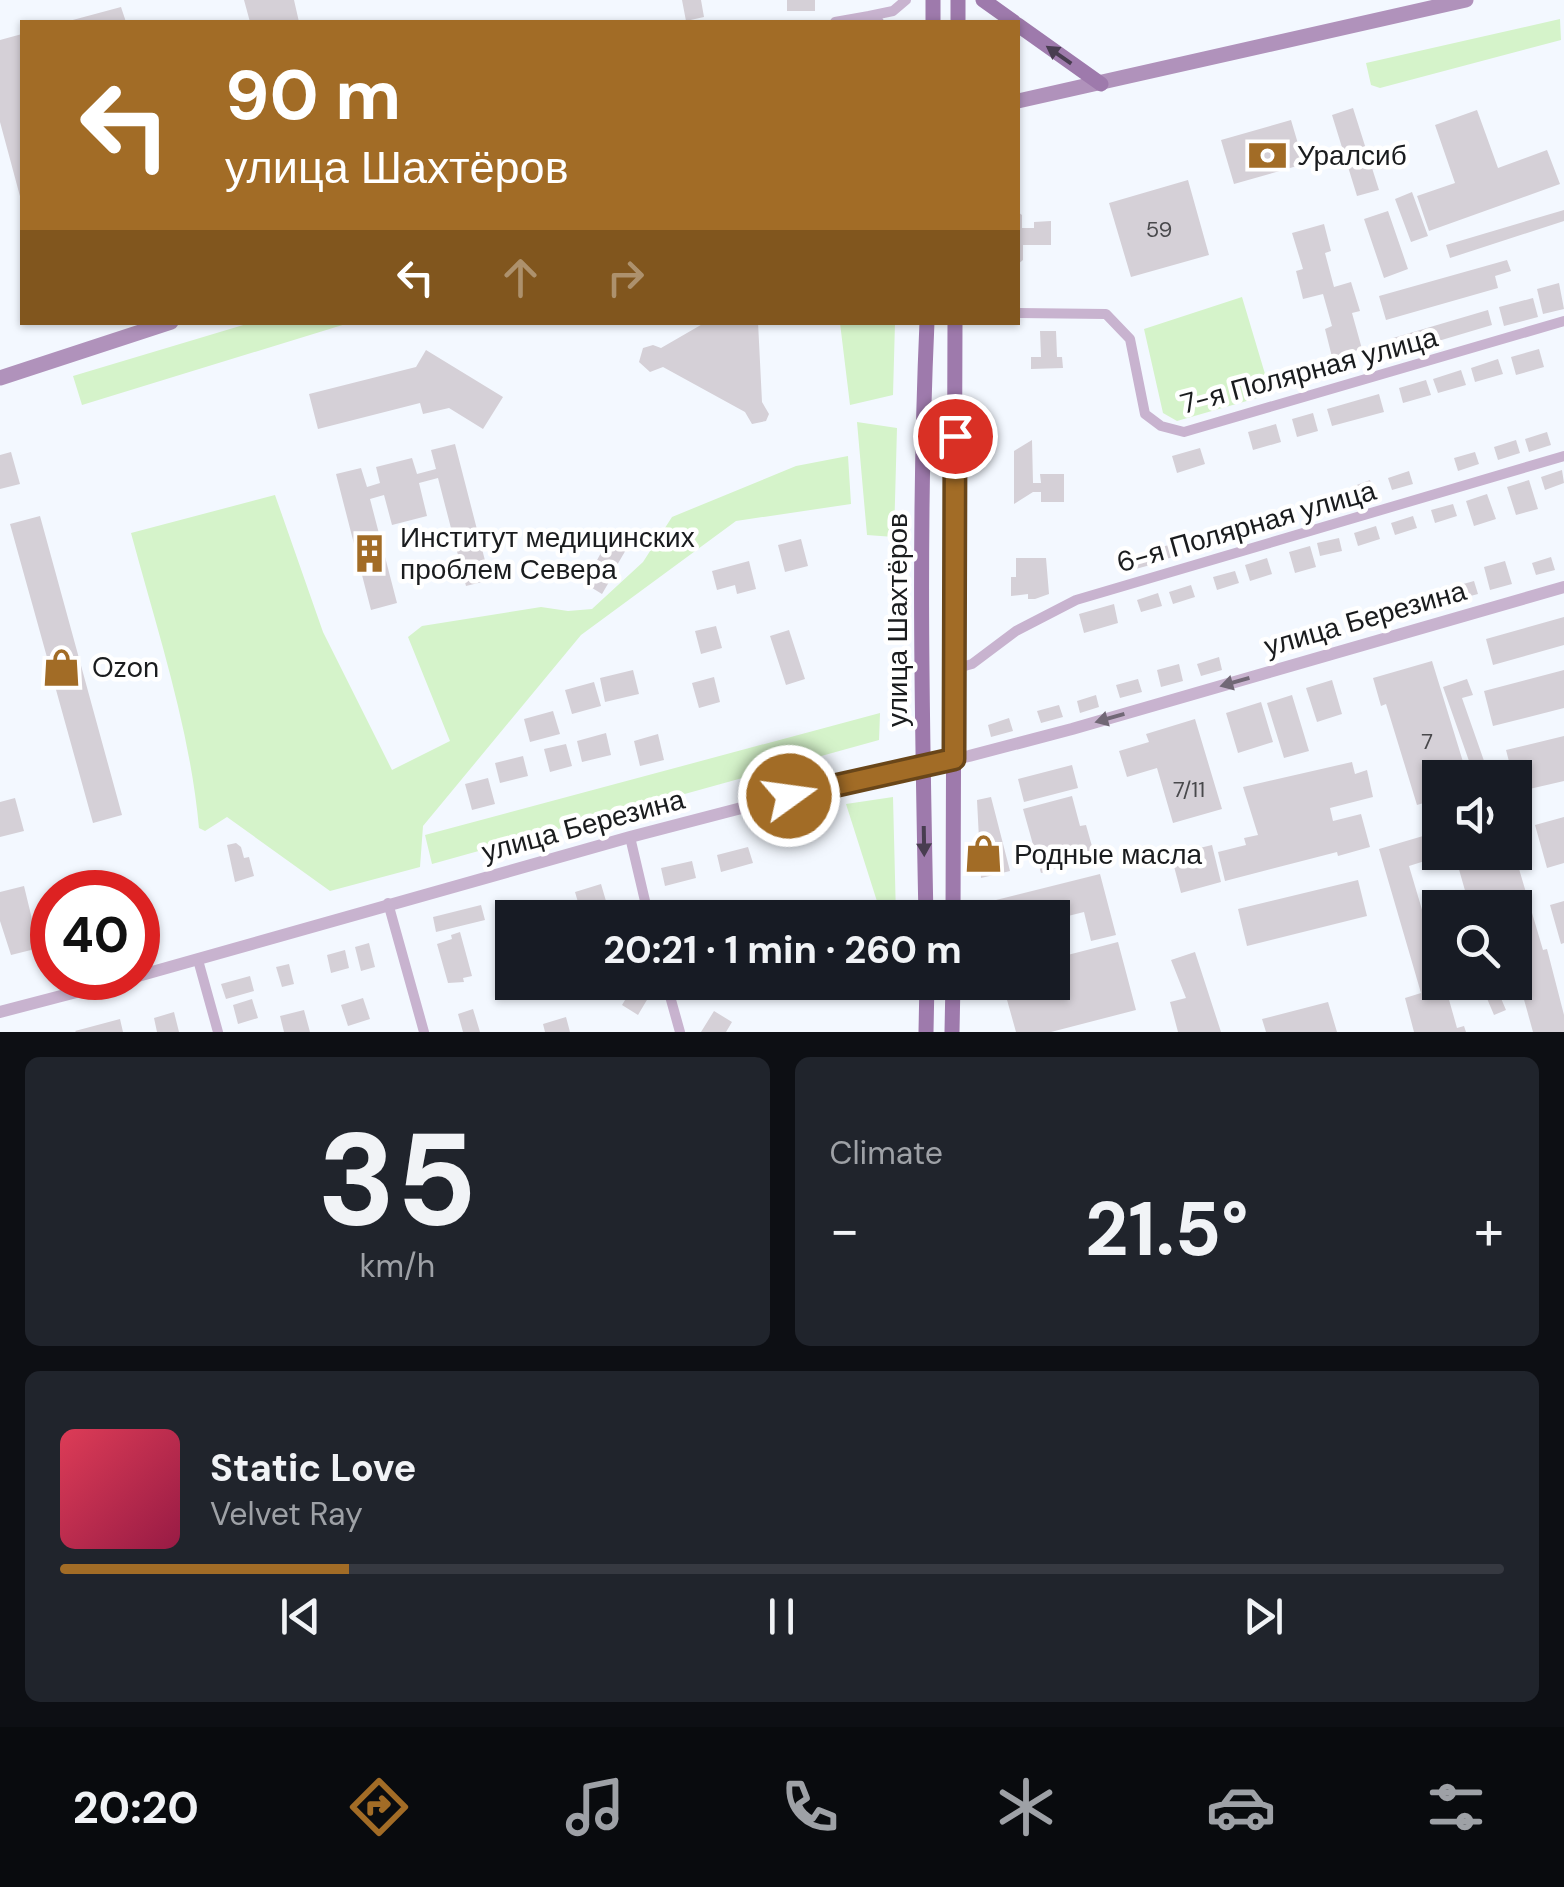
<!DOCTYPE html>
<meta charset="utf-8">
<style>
:root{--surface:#171b24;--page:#20242c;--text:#f1f3f6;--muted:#9ea1a6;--line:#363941;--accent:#a26c26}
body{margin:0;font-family:"DM Sans",sans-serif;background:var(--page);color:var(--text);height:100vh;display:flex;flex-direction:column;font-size:38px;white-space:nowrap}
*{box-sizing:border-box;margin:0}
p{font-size:32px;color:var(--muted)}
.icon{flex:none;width:55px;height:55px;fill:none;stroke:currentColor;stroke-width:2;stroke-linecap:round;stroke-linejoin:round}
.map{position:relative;height:1032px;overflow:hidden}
.side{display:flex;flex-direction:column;gap:25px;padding:25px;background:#0d0f14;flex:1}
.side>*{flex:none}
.top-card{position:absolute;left:20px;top:20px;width:1000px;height:305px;border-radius:0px;box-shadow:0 2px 8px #0004;background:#a26c26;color:#fff;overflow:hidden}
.tools{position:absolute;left:1422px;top:760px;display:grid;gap:20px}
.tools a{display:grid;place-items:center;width:110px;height:110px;border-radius:0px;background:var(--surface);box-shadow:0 2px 8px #0004;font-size:50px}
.speed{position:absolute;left:30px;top:870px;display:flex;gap:20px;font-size:50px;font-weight:700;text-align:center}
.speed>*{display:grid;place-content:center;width:130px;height:130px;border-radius:50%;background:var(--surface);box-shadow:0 2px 8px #0004;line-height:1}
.speed .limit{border:15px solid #d22;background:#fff;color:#111}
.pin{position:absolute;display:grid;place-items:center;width:85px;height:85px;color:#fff;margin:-42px;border:5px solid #fff;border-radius:50%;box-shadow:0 2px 10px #0007}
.me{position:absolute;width:110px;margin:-55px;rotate:76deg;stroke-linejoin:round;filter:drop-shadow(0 0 8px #0008)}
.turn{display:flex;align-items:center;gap:35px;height:210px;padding:0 40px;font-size:45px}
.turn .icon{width:130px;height:130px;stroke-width:2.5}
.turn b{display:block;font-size:70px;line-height:85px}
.lanes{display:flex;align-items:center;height:95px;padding:0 40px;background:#0003;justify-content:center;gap:50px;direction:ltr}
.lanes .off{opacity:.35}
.big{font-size:75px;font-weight:700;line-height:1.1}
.side .widget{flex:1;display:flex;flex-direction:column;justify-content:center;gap:15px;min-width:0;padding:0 35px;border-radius:15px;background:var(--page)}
.side .dial{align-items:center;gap:0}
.dial b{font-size:130px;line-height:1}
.song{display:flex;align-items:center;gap:30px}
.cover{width:120px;height:120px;border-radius:15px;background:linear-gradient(135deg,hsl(350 70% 55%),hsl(340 70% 35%))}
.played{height:10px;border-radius:5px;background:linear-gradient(90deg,var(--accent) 20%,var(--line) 20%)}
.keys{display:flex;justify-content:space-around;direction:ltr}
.heat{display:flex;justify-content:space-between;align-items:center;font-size:55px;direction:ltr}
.side .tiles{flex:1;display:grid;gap:25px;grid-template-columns:1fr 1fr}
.widget:last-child{grid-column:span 2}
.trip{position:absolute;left:495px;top:900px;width:575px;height:100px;border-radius:0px;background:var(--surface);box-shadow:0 2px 8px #0004;font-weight:700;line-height:100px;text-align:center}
.tabs{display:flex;height:160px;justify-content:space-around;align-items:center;background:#090b0e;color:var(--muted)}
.tabs .icon{width:70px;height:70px}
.tabs .current{color:var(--accent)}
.tabs b{font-size:45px;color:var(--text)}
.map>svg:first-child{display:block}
.green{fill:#d5f3ca}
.building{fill:#d5d0d7}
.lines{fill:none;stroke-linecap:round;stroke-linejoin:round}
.minor{stroke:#c8b3cf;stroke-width:10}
.tertiary{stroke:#c8b3cf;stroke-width:12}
.secondary{stroke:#b092bb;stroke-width:15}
.primary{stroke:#9e7aac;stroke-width:15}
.oneway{fill:#483d50}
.oneway2{fill:#716876}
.route-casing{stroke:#694619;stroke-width:25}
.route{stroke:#a26c26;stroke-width:18}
.labels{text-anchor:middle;stroke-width:9;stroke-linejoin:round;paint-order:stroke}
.number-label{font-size:22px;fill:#49494c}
.poi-label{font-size:28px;fill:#1a1c1e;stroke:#fff;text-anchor:start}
.street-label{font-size:28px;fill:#1a1c1e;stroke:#fff}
</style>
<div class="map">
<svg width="1564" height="1032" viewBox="0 0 1564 1032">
<rect width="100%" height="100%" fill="#f3f8ff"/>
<path class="green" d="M1560,19L1561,40L1380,88L1371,85L1366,63Z
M1242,297L1271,394L1177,421L1163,413L1144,329Z
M250,323H349L82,405L73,376Z
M840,323H895L893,395L850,405Z
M857,422L897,428L894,537L867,535Z
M848,456L851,504L736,521L581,635L423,826L420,867L330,891L227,817L205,831L199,828C190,728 157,630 131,533L275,495L323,632L392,770L450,741L408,637L422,626L541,607L568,611L592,609L643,562L672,517L796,466Z
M880,713L879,740L432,864L425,835Z
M893,797L896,917H882L846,804Z"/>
<path class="building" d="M244,0H294L299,22H250Z
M682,0H701L704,17L686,21Z
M787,0H815V11H787Z
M121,7L126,22H69V21Z
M22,34V200H21L0,122V40Z
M1353,108L1379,190L1357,196L1332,115Z
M1477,110L1498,168L1547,150L1560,184L1429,231L1417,196L1455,183L1435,125Z
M1291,120L1304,164L1234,184L1221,140Z
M1188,180L1209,255L1131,277L1109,203Z
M1412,192L1428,236L1411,242L1395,199Z
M1564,210V221L1450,258L1446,245Z
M1388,211L1408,269L1384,278L1364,219Z
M1018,212L1022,215V228H1034V222L1051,221V245H1023V260L1018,264Z
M1324,224L1331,251L1325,253L1334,287L1351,282L1360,311L1352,313L1362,349L1332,357L1325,329L1332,326L1323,294L1303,299L1296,271L1303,269L1292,233Z
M1507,260L1511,271L1495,276L1498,288L1386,320L1379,296Z
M1559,283L1564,309L1543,314L1537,289Z
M1533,298L1538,317L1504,326L1499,307Z
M1488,310L1492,325L1398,353L1393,338Z
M706,322H758L762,402L769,414L766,421L752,424L745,412L663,367L650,372L639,362L643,348L653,345L661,348Z
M1040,331H1056L1057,357H1062L1063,368L1031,369V357H1041Z
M1539,349L1544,367L1516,375L1511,357Z
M426,350L503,397L483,429L449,408L423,414L420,403L318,429L309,394L416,367Z
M1498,359L1503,374L1475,382L1471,368Z
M1461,370L1466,385L1438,393L1433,379Z
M1426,380L1431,395L1403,403L1399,388Z
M1379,394L1384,412L1332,426L1327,409Z
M1313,413L1318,431L1297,437L1292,419Z
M1276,424L1281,442L1253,450L1248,432Z
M1547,432L1551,445L1529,452L1525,439Z
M1032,440L1033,483H1041L1040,474H1064V502H1041V492H1033L1014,504V451Z
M1516,440L1520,453L1498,460L1494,447Z
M455,444L490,580L466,586L438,478L419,483L427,516L392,525L384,495L370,499L397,603L371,610L336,474L361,468L367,487L380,483L376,467L412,458L417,474L436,469L431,450Z
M1200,448L1205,464L1177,473L1172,456Z
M11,452L20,484L0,489V455Z
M1475,452L1479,464L1458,471L1454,458Z
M1562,470L1564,483L1545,490L1541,477Z
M1409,471L1413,484L1392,490L1388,478Z
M1370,480L1375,497L1359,502L1354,486Z
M1529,480L1538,509L1516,515L1507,487Z
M1487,494L1496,519L1474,526L1466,501Z
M1327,496L1331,508L1309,515L1305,503Z
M1453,504L1457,516L1435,523L1431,510Z
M40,516L122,815L93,823L10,524Z
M1413,516L1417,528L1395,535L1391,523Z
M1376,526L1380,539L1358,546L1354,533Z
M1221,529L1224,542L1202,547L1199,535Z
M609,538L627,548L613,572L596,562Z
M1339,538L1342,551L1320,556L1317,543Z
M801,539L808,566L785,572L778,545Z
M1176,543L1179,556L1161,560L1158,548Z
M1310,546L1316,567L1295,573L1289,552Z
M1151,551L1154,564L1132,570L1129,557Z
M1551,557L1555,570L1536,575L1532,563Z
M1016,558H1046L1049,594L1035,599H1028V594L1011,596V577H1016Z
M1267,558L1272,574L1250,581L1245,565Z
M749,561L756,589L737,594L735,585L717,590L712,571Z
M1505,561L1512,584L1490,590L1484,567Z
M591,571L609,582L602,594L584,583Z
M1235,571L1239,583L1217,590L1213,577Z
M1474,581L1478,594L1459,599L1456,586Z
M1191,585L1195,597L1173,604L1169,592Z
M1435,592L1438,605L1417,611L1413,598Z
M1158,593L1162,606L1141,612L1137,600Z
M1407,600L1410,613L1389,618L1385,606Z
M1114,604L1118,623L1084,633L1079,614Z
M1369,612L1373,625L1351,631L1347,618Z
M1564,617V645L1493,665L1486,639Z
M1330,624L1333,637L1312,643L1308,630Z
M716,626L722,648L701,654L695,631Z
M789,630L805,679L786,685L770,636Z
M1292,636L1296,649L1277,654L1273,642Z
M1219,657L1222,670L1201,676L1197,664Z
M1432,661L1468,778H1440V798L1417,805L1386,704L1381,706L1373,678Z
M1179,664L1183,681L1161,687L1157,670Z
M633,670L639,694L605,702L600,678Z
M1564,670V708L1493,726L1484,691Z
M714,677L720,702L699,708L692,683Z
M1138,679L1142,692L1120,698L1116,685Z
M1467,679L1473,695L1462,698L1490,778H1475L1443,687Z
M1332,680L1342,714L1317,722L1306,688Z
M594,682L601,706L572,714L565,690Z
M1096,695L1099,707L1080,713L1077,701Z
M1292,695L1309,751L1284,758L1267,703Z
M1261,702L1273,742L1238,753L1226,713Z
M1059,705L1063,717L1041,723L1037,711Z
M553,711L560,734L530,742L524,719Z
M1009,718L1013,731L991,737L988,725Z
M1195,719L1222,809L1173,823L1157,768L1127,777L1119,751L1149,742L1146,734Z
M606,733L611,755L582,762L577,741Z
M658,734L664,760L640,766L634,741Z
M1564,736V781L1517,792L1506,750Z
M566,744L572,766L550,772L544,749Z
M523,756L528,776L500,783L495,763Z
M1352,762L1355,774L1367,770L1373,797L1330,808L1333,821L1361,814L1370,847L1338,856L1337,852L1225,881L1218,852L1246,845L1244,838L1258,835L1243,787Z
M1072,765L1078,788L1024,802L1018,779Z
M488,778L495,804L472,810L465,784Z
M1072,796L1080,826L1086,825L1095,857L1041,873L1023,809Z
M991,797L1010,871L981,878L977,800Z
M15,798L24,831L0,837V802Z
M1564,817V863L1547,868L1535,825Z
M1440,831V852L1450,853L1409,866L1440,970V982H1444L1457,1028L1464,1026L1466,1032H1414L1405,998L1421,993L1379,849Z
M236,843L241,847L244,858L249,857L254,876L235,882L227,845Z
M1212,845L1221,882L1181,893L1171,855Z
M748,847L753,863L721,872L717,855Z
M1454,852H1514L1543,950L1547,949L1564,1015V1032H1533L1523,996L1514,998L1510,982H1515V908H1470Z
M692,861L696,878L665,886L661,868Z
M1100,874L1116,935L1091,941L1084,912L1052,920L988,918L984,903Z
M1358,880L1367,916L1247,946L1238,909Z
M601,884L606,901L580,909L575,892Z
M24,886L39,948L11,955L0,921V892Z
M533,901L538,918H512V926L503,928L499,910Z
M1564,901V943L1561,944L1550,905Z
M481,905L485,920L436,932L433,917Z
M460,932L472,976L463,978L464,982L448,983L437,944L452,939L451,935Z
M1118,942L1136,1010L1051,1032H1016L1002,982H1052V959Z
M369,943L375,967L361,971L355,947Z
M345,950L349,968L331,973L327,955Z
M1195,952L1221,1032H1178L1170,1002L1186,998L1171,960Z
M289,964L294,984L282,987L276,967Z
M250,976L254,991L226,999L221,984Z
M636,982H645L654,988L638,1015L622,1005Z
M1480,982H1494L1506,1010L1494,1015Z
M363,998L370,1019L348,1026L341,1005Z
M252,999L258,1018L238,1024L233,1005Z
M1328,1002L1337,1032H1266L1262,1019Z
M473,1009L480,1032H463L458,1014Z
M304,1010L310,1032H284L280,1016Z
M714,1011L732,1022L726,1032H701Z
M174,1012L179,1032H157L154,1018Z
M566,1017L570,1032H545L543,1024Z
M120,1019L123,1032H76L75,1031Z"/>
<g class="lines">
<path class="minor" d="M869,16L893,11L906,0
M835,22L869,16L879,22
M1018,313L1106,314L1130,339L1145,414L1161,426L1184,432L1564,321
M954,669L972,664L1016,631L1076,600L1564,456
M630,837L649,918
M388,903L424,1032
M198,960L218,1032
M666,982L680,1032"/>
<path class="tertiary" d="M138,976L630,837L822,787L969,756L1072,729L1564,587
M0,1012L130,978"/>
<path class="secondary" d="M1018,101L1466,0
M0,378L171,322"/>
<path class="primary" d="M933,0V22
M983,0L1014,22
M958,22V0
M1018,25L1101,84
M926,918C922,719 918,521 927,322
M953,918L955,322
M926,1032L927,982
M952,1032L953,982"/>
</g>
<defs><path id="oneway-solid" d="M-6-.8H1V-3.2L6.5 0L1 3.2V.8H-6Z" transform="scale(2.5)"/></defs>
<g class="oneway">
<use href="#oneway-solid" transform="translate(1059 55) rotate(-145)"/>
<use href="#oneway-solid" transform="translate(924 841) rotate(89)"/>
</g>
<g class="oneway2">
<use href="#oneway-solid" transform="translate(1235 682) rotate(164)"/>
<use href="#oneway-solid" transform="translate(1110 718) rotate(164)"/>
</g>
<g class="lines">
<defs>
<path id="route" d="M789,796L954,759L955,436"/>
</defs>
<use href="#route" class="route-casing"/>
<use href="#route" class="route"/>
</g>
<defs>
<symbol id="bank-bare" viewBox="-9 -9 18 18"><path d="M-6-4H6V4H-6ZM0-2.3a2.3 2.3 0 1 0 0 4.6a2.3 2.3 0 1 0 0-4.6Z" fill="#a26c26" stroke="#fff" stroke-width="2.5" paint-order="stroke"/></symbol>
<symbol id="building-bare" viewBox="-9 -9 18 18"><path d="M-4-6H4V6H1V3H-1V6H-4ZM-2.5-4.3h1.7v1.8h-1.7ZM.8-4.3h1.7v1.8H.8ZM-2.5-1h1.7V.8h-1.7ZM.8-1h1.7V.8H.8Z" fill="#a26c26" stroke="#fff" stroke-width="2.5" paint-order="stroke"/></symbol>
<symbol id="shop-bare" viewBox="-9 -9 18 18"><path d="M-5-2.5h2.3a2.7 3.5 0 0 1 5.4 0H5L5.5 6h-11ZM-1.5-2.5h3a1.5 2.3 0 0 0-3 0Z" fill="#a26c26" stroke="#fff" stroke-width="2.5" paint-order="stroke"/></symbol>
</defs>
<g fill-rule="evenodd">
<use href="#bank-bare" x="1240" y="128" width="55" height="55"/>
<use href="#building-bare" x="342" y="526" width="55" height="55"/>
<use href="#shop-bare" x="34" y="640" width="55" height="55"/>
<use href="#shop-bare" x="956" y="826" width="55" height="55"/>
</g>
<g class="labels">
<g class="number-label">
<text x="1159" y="237">59</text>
<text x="1427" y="749">7</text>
<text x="1189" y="797">7/11</text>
</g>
<g class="poi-label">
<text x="1297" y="165">Уралсиб</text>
<text x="400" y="547">Институт медицинских<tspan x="400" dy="32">проблем Севера</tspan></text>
<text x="92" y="677">Ozon</text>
<text x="1014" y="864">Родные масла</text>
</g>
<g class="street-label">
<text transform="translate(1309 370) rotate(-15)" y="10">7-я Полярная улица</text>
<text transform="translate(1246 526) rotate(-16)" y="10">6-я Полярная улица</text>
<text transform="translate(1365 618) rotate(-16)" y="10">улица Березина</text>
<text transform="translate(897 620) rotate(-90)" y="10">улица Шахтёров</text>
<text transform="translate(583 825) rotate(-15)" y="10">улица Березина</text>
</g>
</g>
</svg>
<div class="tools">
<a><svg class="icon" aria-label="sound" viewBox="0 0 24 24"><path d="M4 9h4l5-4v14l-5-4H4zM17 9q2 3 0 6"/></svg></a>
<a><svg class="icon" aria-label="search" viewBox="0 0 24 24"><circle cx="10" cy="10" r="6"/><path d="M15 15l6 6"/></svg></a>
</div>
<div class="speed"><div class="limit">40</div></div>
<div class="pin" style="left:955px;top:436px;background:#d93025"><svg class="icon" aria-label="arrive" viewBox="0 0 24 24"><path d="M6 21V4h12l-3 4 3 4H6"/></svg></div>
<svg class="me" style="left:789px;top:796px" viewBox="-20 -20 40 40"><circle r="17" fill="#a26c26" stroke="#fff" stroke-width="3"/><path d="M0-11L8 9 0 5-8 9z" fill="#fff"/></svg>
<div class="trip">20:21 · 1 min · 260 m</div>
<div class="top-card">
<div class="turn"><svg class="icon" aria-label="left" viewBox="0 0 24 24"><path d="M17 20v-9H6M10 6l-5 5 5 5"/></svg><div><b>90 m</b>улица Шахтёров</div></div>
<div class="lanes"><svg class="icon" aria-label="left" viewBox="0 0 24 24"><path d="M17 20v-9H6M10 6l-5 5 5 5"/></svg><svg class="icon off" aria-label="ahead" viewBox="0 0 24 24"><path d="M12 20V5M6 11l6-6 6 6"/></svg><svg class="icon off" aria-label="right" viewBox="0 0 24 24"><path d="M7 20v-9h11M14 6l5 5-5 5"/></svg></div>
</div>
</div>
<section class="side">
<div class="tiles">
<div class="widget dial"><b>35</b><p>km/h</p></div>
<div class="widget"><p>Climate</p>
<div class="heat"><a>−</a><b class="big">21.5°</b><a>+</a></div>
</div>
<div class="widget">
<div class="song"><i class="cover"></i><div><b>Static Love</b><p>Velvet Ray</p></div></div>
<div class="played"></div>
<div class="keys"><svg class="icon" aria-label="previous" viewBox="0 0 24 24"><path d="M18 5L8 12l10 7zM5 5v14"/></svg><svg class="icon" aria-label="pause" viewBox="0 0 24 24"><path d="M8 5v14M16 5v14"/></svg><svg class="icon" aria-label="next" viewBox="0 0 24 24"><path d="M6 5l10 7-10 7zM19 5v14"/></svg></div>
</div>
</div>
</section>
<nav class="tabs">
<b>20:20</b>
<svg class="icon current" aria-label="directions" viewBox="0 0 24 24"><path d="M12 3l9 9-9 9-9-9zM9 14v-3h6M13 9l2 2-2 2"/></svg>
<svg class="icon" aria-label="music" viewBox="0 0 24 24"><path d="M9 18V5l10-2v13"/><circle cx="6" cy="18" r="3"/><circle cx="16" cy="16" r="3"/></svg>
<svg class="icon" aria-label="phone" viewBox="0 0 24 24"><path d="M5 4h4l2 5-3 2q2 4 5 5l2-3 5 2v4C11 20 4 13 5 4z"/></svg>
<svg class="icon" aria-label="climate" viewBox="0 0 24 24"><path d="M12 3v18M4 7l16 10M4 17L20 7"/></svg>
<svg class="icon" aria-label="car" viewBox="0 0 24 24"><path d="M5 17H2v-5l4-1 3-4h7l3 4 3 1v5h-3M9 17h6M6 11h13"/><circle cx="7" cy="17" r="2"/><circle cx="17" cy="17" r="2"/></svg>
<svg class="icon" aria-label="filters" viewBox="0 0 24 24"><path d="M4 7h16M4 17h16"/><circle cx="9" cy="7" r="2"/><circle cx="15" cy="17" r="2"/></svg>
</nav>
